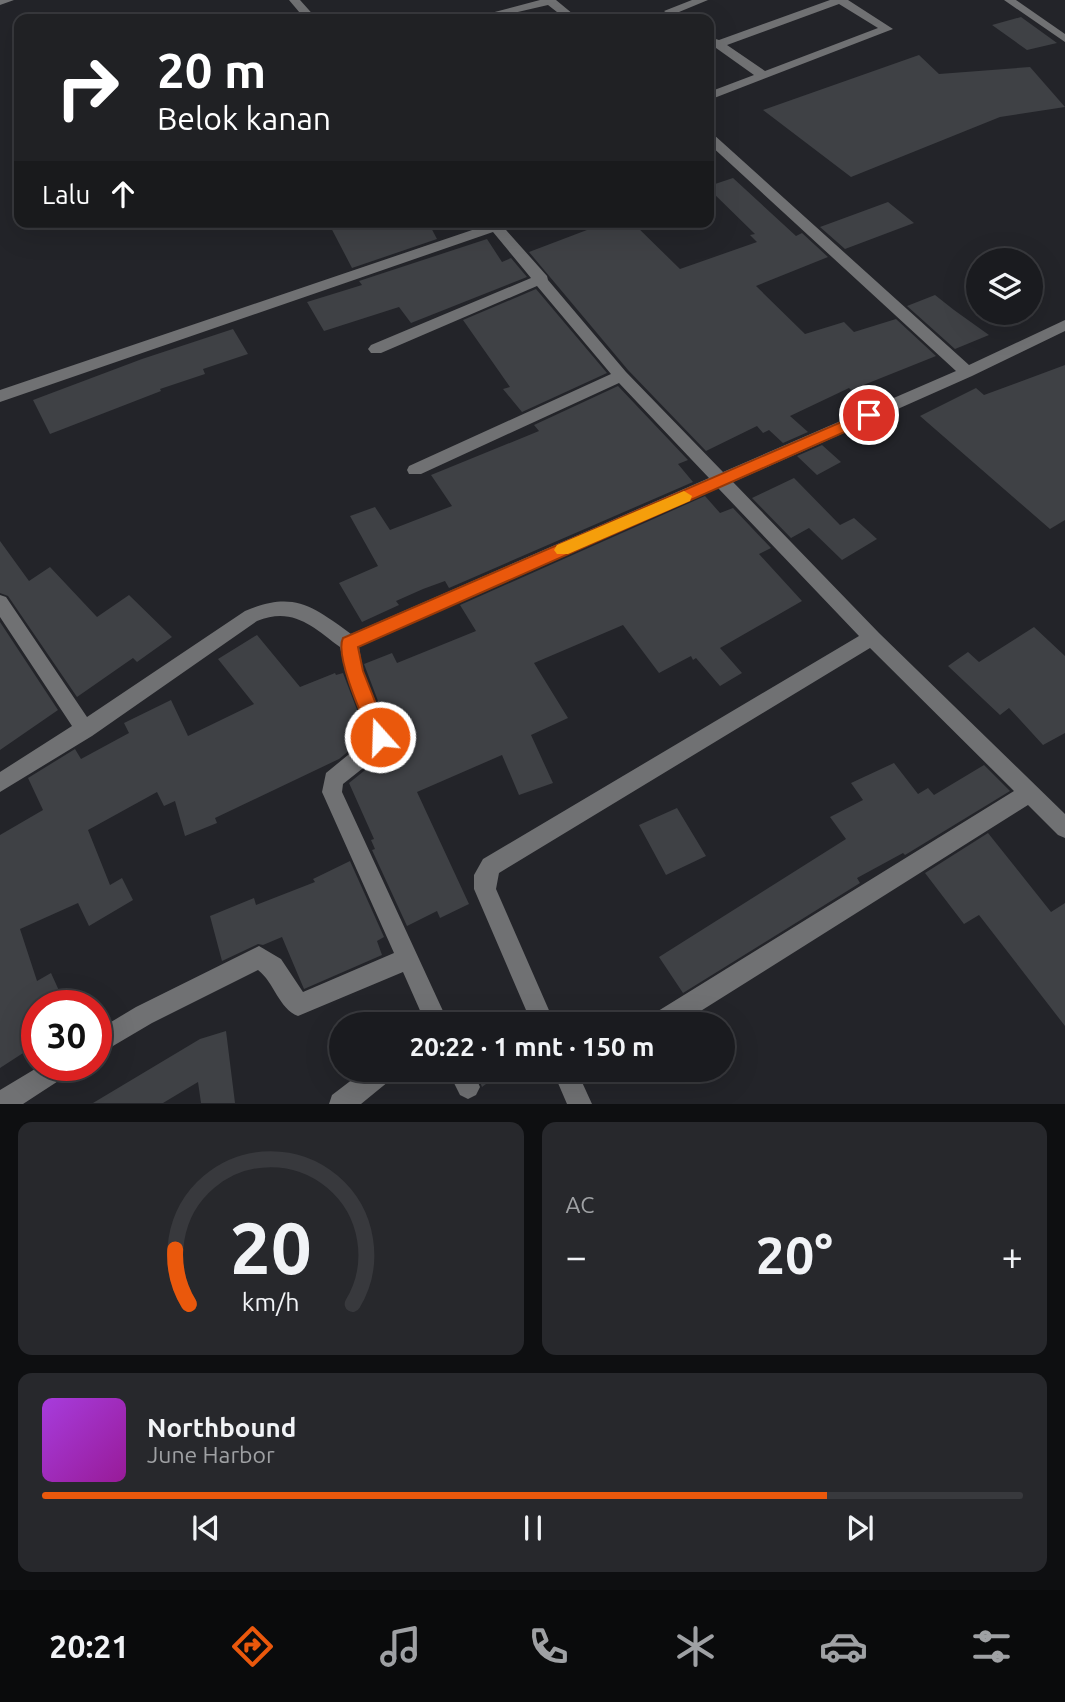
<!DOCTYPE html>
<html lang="id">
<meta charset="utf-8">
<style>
:root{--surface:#1a1b1f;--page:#27282c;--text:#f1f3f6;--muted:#9fa1a4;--line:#38393d;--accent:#ea580c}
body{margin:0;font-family:Ubuntu,sans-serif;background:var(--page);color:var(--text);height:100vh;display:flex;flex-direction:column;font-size:26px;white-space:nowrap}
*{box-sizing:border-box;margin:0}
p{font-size:23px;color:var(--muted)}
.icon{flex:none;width:38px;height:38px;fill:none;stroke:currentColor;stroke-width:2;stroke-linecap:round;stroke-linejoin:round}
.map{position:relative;height:1104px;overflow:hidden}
.side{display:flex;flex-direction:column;gap:18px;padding:18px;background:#0e0f11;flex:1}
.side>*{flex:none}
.guide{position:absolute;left:14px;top:14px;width:700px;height:214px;border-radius:14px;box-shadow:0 7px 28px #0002,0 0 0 2px var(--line);background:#202124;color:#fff;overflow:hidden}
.buttons{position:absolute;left:966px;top:248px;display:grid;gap:14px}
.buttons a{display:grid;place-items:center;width:77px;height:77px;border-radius:50%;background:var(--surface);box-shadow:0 7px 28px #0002,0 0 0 2px var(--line);font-size:35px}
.speed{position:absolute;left:21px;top:990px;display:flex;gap:14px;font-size:35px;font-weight:700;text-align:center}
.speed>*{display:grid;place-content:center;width:91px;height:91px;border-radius:50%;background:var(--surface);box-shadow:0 7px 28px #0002,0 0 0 2px var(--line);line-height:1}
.speed .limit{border:10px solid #d22;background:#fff;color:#111}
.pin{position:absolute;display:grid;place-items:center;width:60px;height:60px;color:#fff;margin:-30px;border:4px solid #fff;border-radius:50%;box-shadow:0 2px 7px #0007}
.me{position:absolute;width:77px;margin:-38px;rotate:340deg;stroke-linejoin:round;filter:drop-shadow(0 0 5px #0008)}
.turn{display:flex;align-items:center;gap:24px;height:147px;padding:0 28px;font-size:32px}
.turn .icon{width:91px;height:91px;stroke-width:2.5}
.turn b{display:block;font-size:49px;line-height:60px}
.then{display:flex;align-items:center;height:66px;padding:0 28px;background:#0003;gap:14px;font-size:26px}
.big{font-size:52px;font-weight:700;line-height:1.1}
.side .card{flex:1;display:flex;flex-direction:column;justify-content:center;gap:10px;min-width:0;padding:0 24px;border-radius:14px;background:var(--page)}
.side .dial{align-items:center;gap:0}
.dial svg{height:182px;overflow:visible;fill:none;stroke:var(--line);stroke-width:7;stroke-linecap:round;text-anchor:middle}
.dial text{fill:var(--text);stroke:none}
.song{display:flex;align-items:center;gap:21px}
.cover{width:84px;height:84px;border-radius:10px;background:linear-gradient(135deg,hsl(280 70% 55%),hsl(300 70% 35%))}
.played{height:7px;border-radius:4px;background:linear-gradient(90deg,var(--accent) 80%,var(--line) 80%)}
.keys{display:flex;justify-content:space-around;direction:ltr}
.heat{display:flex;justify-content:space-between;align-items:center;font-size:38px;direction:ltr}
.side .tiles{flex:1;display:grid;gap:18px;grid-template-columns:1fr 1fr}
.card:last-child{grid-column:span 2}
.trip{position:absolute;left:329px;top:1012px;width:406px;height:70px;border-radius:35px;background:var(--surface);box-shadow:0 7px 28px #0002,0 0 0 2px var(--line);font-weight:700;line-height:70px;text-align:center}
.dock{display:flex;height:112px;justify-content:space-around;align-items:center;background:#0a0b0c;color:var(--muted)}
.dock .icon{width:49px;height:49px}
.dock .selected{color:var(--accent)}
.dock b{font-size:32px;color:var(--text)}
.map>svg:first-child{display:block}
.building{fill:#3f4145}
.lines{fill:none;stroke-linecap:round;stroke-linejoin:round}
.minor{fill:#707173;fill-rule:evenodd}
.route{fill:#ea580c;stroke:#983908;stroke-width:2}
.slow{fill:#f59e0b}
</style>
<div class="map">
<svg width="1065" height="1104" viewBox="0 0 1065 1104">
<rect width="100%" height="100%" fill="#232429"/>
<path class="building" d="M1021,17L1057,43L1027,50L992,25Z
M919,55L939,74L1030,67L1065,107L1000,117L851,177L763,110Z
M733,178L796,236L802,233L828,257L756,286L805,334L844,322L854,332L896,319L936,356L851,390L849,388L790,416L808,432L783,443L769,430L763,433L757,426L706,451L628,370L529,252L608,222H632L680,269L757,242L750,235L755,234L709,189V186Z
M888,202L914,223L845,249L820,227Z
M328,222H428L437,239L352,268Z
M487,239L502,262L511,258L527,277L411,323L399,307L324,331L307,302L362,285L359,281Z
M536,289L607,373L522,412L503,389L510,387L463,320Z
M935,295L954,310L989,335L955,349L907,306Z
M233,329L248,354L203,369L205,374L160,389L161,391L50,434L33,400L142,359Z
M1065,365V520L1050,529L920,416L976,388L984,395Z
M618,386L688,460L678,464L693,482L449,588L445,581L423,589L396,601L399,605L362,622L339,583L378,566L350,516L375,507L390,530L452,506L431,475L539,431L534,425Z
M822,445L841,462L817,475L797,456Z
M794,478L840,525L854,518L877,539L842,560L809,528L791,538L752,498Z
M705,496L720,513L733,508L771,548L759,554L802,601L720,648L742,673L720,686L696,658L693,660L691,656L659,673L623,625L534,663L568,718L531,735L553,783L519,795L502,755L417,792L469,904L440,918L437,911L407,926L372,850L375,849L371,840L374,839L349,783L384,755L392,738L364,664L392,653L397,663L476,631L460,605Z
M0,541L29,581L50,567L97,617L129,595L172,637L137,662L133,658L77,697L8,596L0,593Z
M0,622L58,710L0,750Z
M1034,627L1065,656V733L1043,745L1009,708L1000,715L948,666L968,652L979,662Z
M257,635L300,687L335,673L336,675L343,673L367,736L339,759L215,818L217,823L185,836L175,801L164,806L157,792L88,830L110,885L122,878L133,900L89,926L78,903L20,929L37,981L51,973L66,1006H37V1044L0,1068V835L43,810L28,778L75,749L81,759L129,733L124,723L171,700L188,736L254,704L218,659Z
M894,763L918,794L928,788L934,795L984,765L1010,791L905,855L903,853L857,878L860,883L683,993L659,957L846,839L830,817L863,800L851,783Z
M677,808L706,856L666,875L639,825Z
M988,833L1051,912L1065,903V1026L979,915L964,924L925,873Z
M350,861L384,937L377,941L382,955L304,989L282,937L263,945L258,944L222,961L210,916L254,898L256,905L315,882L313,879Z
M226,1031L235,1103H201L198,1082L163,1103H93L200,1039Z
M475,1069H506L482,1087Z"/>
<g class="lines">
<path class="minor" d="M0,0H14L0,5Z
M289,0H300L317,19H305Z
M540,0H556L579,19H566L548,5L487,19H468Z
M692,0H708L679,12L687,19H675L664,11Z
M830,0H848L893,29L709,100V92L754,75L709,43V37L719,40ZM839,4L878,28L765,71L727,45Z
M1004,0H1016L1065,34V42Z
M709,133L713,134L969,365L1065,320V331L972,376L733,482L879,633L1065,814V838L1058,835L1028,805L680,1024H647L650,1016L1014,791L870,648L499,873L496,889L555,1024H532L474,889V875L483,859L859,636L718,488L359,647L363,671L390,737L382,753L343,784L342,792L449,1024H426L403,972L298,1016C279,1009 274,982 258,970L152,1023L96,1056V1031L136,1007L259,946L281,959L303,992L394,953L322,792L326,773L370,737L345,671L340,647C313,627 293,606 257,621L92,736L0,792V772L72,726L0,617V595L6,597L87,717L245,611C293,591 311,605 351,634L709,478L619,383L421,474H409L407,470L409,466L611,374L537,286L381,353H371L368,349L371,345L531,278L493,232L0,402V390L487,225L484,222H499L547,276L548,280L626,372L723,472L956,371L709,144Z
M40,1066H73L69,1074L23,1104H0V1090Z
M366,1069H398L394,1077L361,1104H329L332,1095Z
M447,1069H472L480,1087L476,1095L468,1099L460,1095Z
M552,1069H576L592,1104H567Z"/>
</g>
<path class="route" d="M869,410L874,412L876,415L874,419L358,647L363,671L389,737L386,742L380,745L373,742C365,723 334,656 343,638Z"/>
<path class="slow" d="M684,491L692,496L690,501L568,554H557L554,550L557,545Z"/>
</svg>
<div class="buttons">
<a><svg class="icon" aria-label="layers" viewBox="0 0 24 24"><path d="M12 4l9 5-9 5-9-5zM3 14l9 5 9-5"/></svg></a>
</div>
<div class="speed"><div class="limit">30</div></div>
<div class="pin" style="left:869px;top:415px;background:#d93025"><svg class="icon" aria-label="arrive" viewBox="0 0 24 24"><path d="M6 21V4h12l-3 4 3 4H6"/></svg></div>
<svg class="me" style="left:380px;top:737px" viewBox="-20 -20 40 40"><circle r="17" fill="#ea580c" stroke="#fff" stroke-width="3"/><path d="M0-11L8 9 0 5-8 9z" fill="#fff"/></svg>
<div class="trip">20:22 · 1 mnt · 150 m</div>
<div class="guide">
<div class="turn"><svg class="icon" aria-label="right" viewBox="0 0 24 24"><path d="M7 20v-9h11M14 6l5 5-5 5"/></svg><div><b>20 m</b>Belok kanan</div></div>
<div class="then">Lalu<svg class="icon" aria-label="ahead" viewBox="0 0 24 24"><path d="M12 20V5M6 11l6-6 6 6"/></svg></div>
</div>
</div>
<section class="side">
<div class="tiles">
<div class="card dial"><svg viewBox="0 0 100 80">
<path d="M14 69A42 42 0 1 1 86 69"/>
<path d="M14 69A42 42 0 0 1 8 45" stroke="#ea580c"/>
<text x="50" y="56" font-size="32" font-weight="700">20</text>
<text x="50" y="72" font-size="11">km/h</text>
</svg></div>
<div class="card"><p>AC</p>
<div class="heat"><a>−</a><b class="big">20°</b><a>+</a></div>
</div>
<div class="card">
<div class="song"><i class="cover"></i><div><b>Northbound</b><p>June Harbor</p></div></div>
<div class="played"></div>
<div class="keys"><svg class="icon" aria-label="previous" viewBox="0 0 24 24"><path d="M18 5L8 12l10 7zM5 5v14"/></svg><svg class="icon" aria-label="pause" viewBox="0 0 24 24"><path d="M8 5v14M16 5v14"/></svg><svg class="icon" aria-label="next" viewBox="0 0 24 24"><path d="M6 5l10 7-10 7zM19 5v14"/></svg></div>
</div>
</div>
</section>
<nav class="dock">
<b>20:21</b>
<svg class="icon selected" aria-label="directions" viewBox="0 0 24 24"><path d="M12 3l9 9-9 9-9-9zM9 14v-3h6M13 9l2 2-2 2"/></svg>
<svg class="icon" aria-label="music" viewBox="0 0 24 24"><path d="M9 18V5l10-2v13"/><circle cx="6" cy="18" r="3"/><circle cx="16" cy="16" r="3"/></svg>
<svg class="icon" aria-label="phone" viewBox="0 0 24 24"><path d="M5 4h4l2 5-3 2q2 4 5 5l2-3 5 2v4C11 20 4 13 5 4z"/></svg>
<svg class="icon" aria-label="climate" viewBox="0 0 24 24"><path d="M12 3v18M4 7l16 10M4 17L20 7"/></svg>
<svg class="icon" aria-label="car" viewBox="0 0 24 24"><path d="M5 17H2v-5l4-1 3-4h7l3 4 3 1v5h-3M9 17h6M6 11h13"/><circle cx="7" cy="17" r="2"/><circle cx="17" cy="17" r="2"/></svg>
<svg class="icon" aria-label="filters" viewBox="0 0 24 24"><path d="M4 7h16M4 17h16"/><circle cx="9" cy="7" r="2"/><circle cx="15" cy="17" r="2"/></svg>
</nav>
